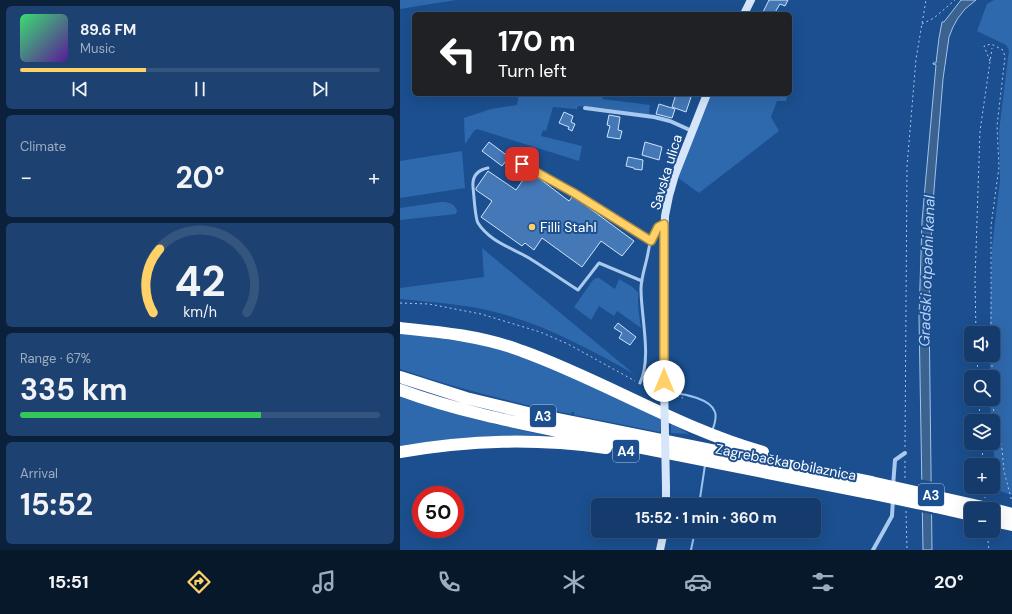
<!DOCTYPE html>
<meta charset="utf-8">
<style>
:root{--surface:#143b6b;--page:#1d4271;--text:#f1f3f6;--muted:#9dadc1;--line:#33557e;--accent:#ffd166}
body{margin:0;font-family:"DM Sans",sans-serif;background:var(--page);color:var(--text);height:100vh;display:flex;flex-direction:column;font-size:15px;white-space:nowrap}
*{box-sizing:border-box;margin:0}
p{font-size:13px;color:var(--muted)}
.icon{flex:none;width:22px;height:22px;fill:none;stroke:currentColor;stroke-width:2;stroke-linecap:round;stroke-linejoin:round}
.map{position:relative;flex:1;overflow:hidden}
.side{display:flex;flex-direction:column;gap:6px;padding:6px;background:#0b203b;width:400px}
.side>*{flex:none}
.hud{position:absolute;left:12px;top:12px;width:380px;height:84px;border-radius:6px;box-shadow:0 4px 16px #0002,0 0 0 1px var(--line);background:#202124;color:#fff;overflow:hidden}
.tools{position:absolute;left:564px;top:326px;display:grid;gap:8px}
.tools a{display:grid;place-items:center;width:36px;height:36px;border-radius:6px;background:var(--surface);box-shadow:0 4px 16px #0002,0 0 0 1px var(--line);font-size:20px}
.speed{position:absolute;left:12px;top:486px;display:flex;gap:8px;font-size:20px;font-weight:700;text-align:center}
.speed>*{display:grid;place-content:center;width:52px;height:52px;border-radius:50%;background:var(--surface);box-shadow:0 4px 16px #0002,0 0 0 1px var(--line);line-height:1}
.speed .limit{border:6px solid #d22;background:#fff;color:#111}
.pin{position:absolute;display:grid;place-items:center;width:34px;height:34px;color:#fff;margin:-17px;border-radius:8px;box-shadow:0 2px 6px #0006}
.me{position:absolute;width:44px;margin:-22px;rotate:0deg;stroke-linejoin:round;filter:drop-shadow(0 0 3px #0008)}
.turn{display:flex;align-items:center;gap:14px;height:84px;padding:0 20px;font-size:18px}
.turn .icon{width:52px;height:52px;stroke-width:2.5}
.turn b{display:block;font-size:28px;line-height:34px}
.big{font-size:30px;font-weight:700;line-height:1.1}
.side .card{flex:1;display:flex;flex-direction:column;justify-content:center;gap:6px;min-width:0;padding:0 14px;border-radius:6px;background:var(--page)}
.side .dial{align-items:center;gap:0}
.dial svg{height:104px;overflow:visible;fill:none;stroke:var(--line);stroke-width:7;stroke-linecap:round;text-anchor:middle}
.dial text{fill:var(--text);stroke:none}
.song{display:flex;align-items:center;gap:12px}
.cover{width:48px;height:48px;border-radius:6px;background:linear-gradient(135deg,hsl(140 70% 55%),hsl(270 70% 35%))}
.played{height:4px;border-radius:2px;background:linear-gradient(90deg,var(--accent) 35%,var(--line) 35%)}
.keys{display:flex;justify-content:space-around;direction:ltr}
.heat{display:flex;justify-content:space-between;align-items:center;font-size:22px;direction:ltr}
.charge{height:6px;border-radius:3px;background:linear-gradient(90deg,#34c759 67%,var(--line) 0)}
.trip{position:absolute;left:191px;top:498px;width:230px;height:40px;border-radius:6px;background:var(--surface);box-shadow:0 4px 16px #0002,0 0 0 1px var(--line);font-weight:700;line-height:40px;text-align:center}
.tabs{display:flex;height:64px;justify-content:space-around;align-items:center;background:#08182b;color:var(--muted)}
.tabs .icon{width:28px;height:28px}
.tabs .current{color:var(--accent)}
.tabs b{font-size:18px;color:var(--text)}
main{display:flex;flex:1;min-height:0}
.map>svg:first-child{display:block}
.green{fill:#2e69ad}
.water{fill:#3c6290;stroke:#9cc4f0}
.pier{fill:#1b4f8f}
.lines{fill:none;stroke-linecap:round;stroke-linejoin:round}
.stream{stroke:#9cc4f0;stroke-width:2}
.building{fill:#4478b7;stroke:#cfe3fa}
.path{stroke:#a9c9ee;stroke-width:1;stroke-dasharray:2 3;stroke-linecap:butt}
.service{stroke:#a9c9ee;stroke-width:3}
.minor{stroke:#a9c9ee;stroke-width:4}
.secondary{stroke:#d6e6fa;stroke-width:8}
.motorway{stroke:#fff;stroke-width:12}
.secondary-bridge{stroke:#d6e6fa;stroke-width:8}
.motorway-bridge{stroke:#fff;stroke-width:12}
.route-casing{stroke:#a68842;stroke-width:10}
.route{stroke:#ffd166;stroke-width:7}
.poi-dot{fill:#ffd166;stroke:#1b4f8f;stroke-width:1.5}
.labels{text-anchor:middle;stroke-width:4;stroke-linejoin:round;paint-order:stroke}
.shield{fill:#1b4f8f;stroke:#bbcadd;stroke-width:1}
.shield-label{font-size:13px;font-weight:bold;fill:#fff}
.street-label{font-size:14px;fill:#fff;stroke:#1b4f8f}
.poi-label{font-size:14px;fill:#fff;stroke:#1b4f8f;text-anchor:start}
.water-label{font-size:15px;font-style:italic;fill:#b5d3f5;stroke:#1b4f8f}
</style>
<main>
<section class="side">
<div class="card">
<div class="song"><i class="cover"></i><div><b>89.6 FM</b><p>Music</p></div></div>
<div class="played"></div>
<div class="keys"><svg class="icon" aria-label="previous" viewBox="0 0 24 24"><path d="M18 5L8 12l10 7zM5 5v14"/></svg><svg class="icon" aria-label="pause" viewBox="0 0 24 24"><path d="M8 5v14M16 5v14"/></svg><svg class="icon" aria-label="next" viewBox="0 0 24 24"><path d="M6 5l10 7-10 7zM19 5v14"/></svg></div>
</div>
<div class="card"><p>Climate</p>
<div class="heat"><a>−</a><b class="big">20°</b><a>+</a></div>
</div>
<div class="card dial"><svg viewBox="0 0 100 80">
<path d="M14 69A42 42 0 1 1 86 69"/>
<path d="M14 69A42 42 0 0 1 19 20" stroke="#ffd166"/>
<text x="50" y="56" font-size="32" font-weight="700">42</text>
<text x="50" y="72" font-size="11">km/h</text>
</svg></div>
<div class="card"><p>Range · 67%</p><b class="big">335 km</b><div class="charge"></div></div>
<div class="card"><p>Arrival</p><b class="big">15:52</b></div>
</section>
<div class="map">
<svg width="612" height="550" viewBox="0 0 612 550">
<rect width="100%" height="100%" fill="#1b4f8f"/>
<path class="green" d="M0,0H56L0,9Z
M594,0H612V495L597,490L593,442V421H591L590,399H593V377H590V355H593V333H590L592,248L600,180L599,131L609,50L606,45L577,31L587,4Z
M119,94H203L202,99L250,105L249,115L203,108L178,106L177,109L153,107L146,131L143,130L141,136L182,146L179,161L77,129L74,131L65,144L64,118L91,109L117,105Z
M311,94H388L386,101H377L371,117L379,131L299,193L277,177Z
M62,151L65,188L0,198V161Z
M41,202C49,202 53,203 57,210L56,214L0,220V208Z
M82,248L234,374C189,349 142,323 91,311C61,304 31,302 0,299V288L84,277Z
M196,278H199L215,289L219,279L231,286L238,292V307L241,328L217,311L214,316L199,306L191,320L174,307L193,280Z
M0,333L79,344L138,361L260,417V432L174,415V412H172L171,414C113,403 56,388 0,369Z
M0,397C48,413 97,425 147,436C97,434 49,438 0,446Z
M271,423L289,434L271,433Z"/>
<path class="water" d="M561,0H576L565,9L558,18L553,27L549,37L543,79L534,190L530,257L529,309L532,550H523L519,317L522,221L536,65L533,64V63H536L539,38L542,22H544Z"/>
<path class="pier" d="M519,479L533,482L534,515L520,512Z"/>
<g class="lines">
<path class="stream" d="M273,393C285,394 311,399 315,412C317,418 314,426 312,431
M299,505L305,465
M291,550L295,531"/>
</g>
<path class="building" d="M369,0H388L385,6L380,4L374,14H368L363,12Z
M276,94H292L286,112L272,107Z
M259,104L275,109L272,118L256,114Z
M164,112L173,116L171,122L175,124L172,131L168,129L169,127L159,123Z
M209,115L220,117L218,130L222,131L220,139L207,137L210,126L207,125Z
M89,142L109,157L102,166L82,151Z
M245,142L262,147L259,160L242,155Z
M228,157L243,160L242,170L234,169V168L226,166Z
M88,171L116,190L127,174L130,176L132,173L169,201L173,196L234,241L222,256L201,241L182,267L142,238L134,250L125,243L122,246L81,217L92,201L76,190V188Z
M218,323L236,337L230,345L219,338L222,333L214,328Z"/>
<g class="lines">
<path class="path" d="M522,24L534,18L555,0
M590,61L584,46L591,44L603,50L605,57L597,126L599,167L591,226V333
M0,303L29,304L81,314L140,332L168,344L235,381
M576,333L575,280L580,131L592,48
M577,355L578,377
M592,355V377
M243,385L257,391
M272,395L283,398
M579,399L580,421
M593,399L594,418L602,449L604,471L612,502
M582,443L583,465
M505,447L507,166L516,59L526,0
M505,461V479
M585,487V498
M506,511L507,550
M587,531L589,550"/>
<path class="service" d="M88,168C78,170 72,176 73,187C74,195 75,218 78,223C89,241 112,248 129,258C145,268 161,279 178,290L199,263L242,281
M117,171L122,163L174,193L251,241
M240,383C252,358 241,317 241,289C241,277 246,265 248,253C250,242 252,230 263,224"/>
<path class="minor" d="M185,108L254,117L270,121L292,131
M493,486L495,460L505,453
M473,550L492,516L493,499"/>
<path class="secondary" d="M344,14L351,0
M264,381V248L265,216L269,196L275,175L307,94
M266,488V505
M260,550L264,531"/>
<path class="motorway" d="M0,328C41,332 83,336 122,351C203,380 280,429 363,452
M0,377L66,398L132,414L471,482
M0,390C65,414 134,426 202,440C291,458 380,476 469,493
M0,452C71,440 134,438 206,448
M536,507L571,515
M593,509L612,514
M593,521L612,525"/>
<path class="secondary-bridge" d="M264,381L266,488"/>
<path class="motorway-bridge" d="M471,482L592,509
M469,493L536,507"/>
</g>
<g class="lines">
<defs>
<path id="route" d="M122,164L174,193L251,241L258,227L264,224V381"/>
</defs>
<use href="#route" class="route-casing"/>
<use href="#route" class="route"/>
</g>
<circle class="poi-dot" cx="132" cy="227" r="4"/>
<g class="labels">
<g class="shield">
<rect x="130" y="405" width="26" height="22" rx="3"/>
<rect x="213" y="440" width="26" height="22" rx="3"/>
<rect x="518" y="484" width="26" height="22" rx="3"/>
</g>
<g class="shield-label">
<text x="143" y="421">A3</text>
<text x="226" y="456">A4</text>
<text x="531" y="500">A3</text>
</g>
<g class="street-label">
<text transform="translate(266 172) rotate(-73)" y="5">Savska ulica</text>
<text transform="translate(386 462) rotate(11)" y="5">Zagrebačka obilaznica</text>
</g>
<g class="poi-label">
<text x="140" y="232">Filli Stahl</text>
</g>
<g class="water-label">
<text transform="translate(527 271) rotate(-88)" y="5">Gradski otpadni kanal</text>
</g>
</g>
</svg>
<div class="tools">
<a><svg class="icon" aria-label="sound" viewBox="0 0 24 24"><path d="M4 9h4l5-4v14l-5-4H4zM17 9q2 3 0 6"/></svg></a>
<a><svg class="icon" aria-label="search" viewBox="0 0 24 24"><circle cx="10" cy="10" r="6"/><path d="M15 15l6 6"/></svg></a>
<a><svg class="icon" aria-label="layers" viewBox="0 0 24 24"><path d="M12 4l9 5-9 5-9-5zM3 14l9 5 9-5"/></svg></a>
<a>+</a>
<a>−</a>
</div>
<div class="speed"><div class="limit">50</div></div>
<div class="pin" style="left:122px;top:164px;background:#d93025"><svg class="icon" aria-label="arrive" viewBox="0 0 24 24"><path d="M6 21V4h12l-3 4 3 4H6"/></svg></div>
<svg class="me" style="left:264px;top:381px" viewBox="-20 -20 40 40"><circle r="19" fill="#fff"/><path d="M0-13L10 11 0 6-10 11z" fill="#ffd166"/></svg>
<div class="trip">15:52 · 1 min · 360 m</div>
<div class="hud">
<div class="turn"><svg class="icon" aria-label="left" viewBox="0 0 24 24"><path d="M17 20v-9H6M10 6l-5 5 5 5"/></svg><div><b>170 m</b>Turn left</div></div>
</div>
</div>
</main>
<nav class="tabs">
<b>15:51</b>
<svg class="icon current" aria-label="directions" viewBox="0 0 24 24"><path d="M12 3l9 9-9 9-9-9zM9 14v-3h6M13 9l2 2-2 2"/></svg>
<svg class="icon" aria-label="music" viewBox="0 0 24 24"><path d="M9 18V5l10-2v13"/><circle cx="6" cy="18" r="3"/><circle cx="16" cy="16" r="3"/></svg>
<svg class="icon" aria-label="phone" viewBox="0 0 24 24"><path d="M5 4h4l2 5-3 2q2 4 5 5l2-3 5 2v4C11 20 4 13 5 4z"/></svg>
<svg class="icon" aria-label="climate" viewBox="0 0 24 24"><path d="M12 3v18M4 7l16 10M4 17L20 7"/></svg>
<svg class="icon" aria-label="car" viewBox="0 0 24 24"><path d="M5 17H2v-5l4-1 3-4h7l3 4 3 1v5h-3M9 17h6M6 11h13"/><circle cx="7" cy="17" r="2"/><circle cx="17" cy="17" r="2"/></svg>
<svg class="icon" aria-label="filters" viewBox="0 0 24 24"><path d="M4 7h16M4 17h16"/><circle cx="9" cy="7" r="2"/><circle cx="15" cy="17" r="2"/></svg>
<b>20°</b>
</nav>
